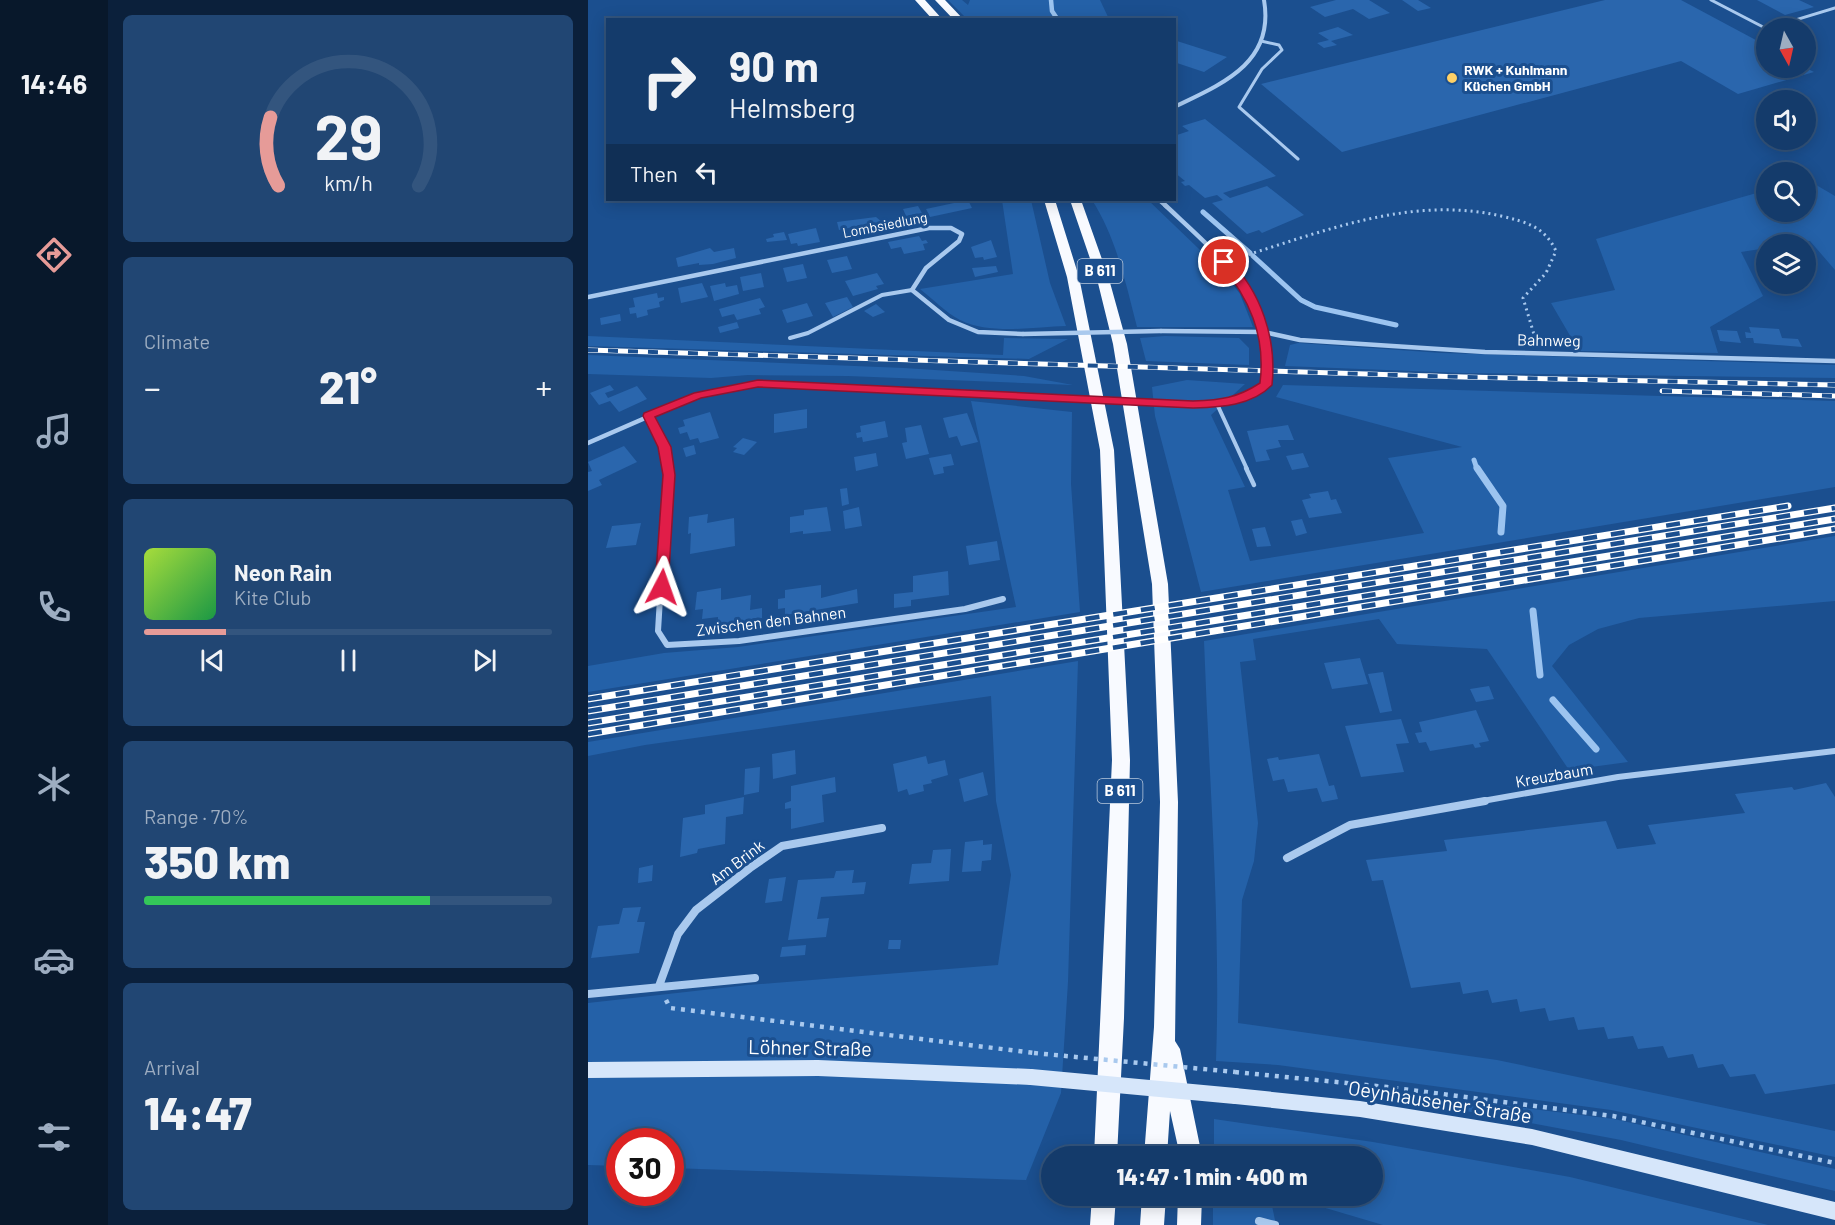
<!DOCTYPE html>
<meta charset="utf-8">
<style>
:root{--surface:#143b6b;--page:#214673;--text:#f1f3f6;--muted:#9dadc1;--line:#33557e;--accent:#e69b98}
body{margin:0;font-family:Barlow,sans-serif;background:var(--page);color:var(--text);height:100vh;display:flex;flex-direction:column;font-size:22px;white-space:nowrap}
*{box-sizing:border-box;margin:0}
p{font-size:20px;color:var(--muted)}
.icon{flex:none;width:33px;height:33px;fill:none;stroke:currentColor;stroke-width:2;stroke-linecap:round;stroke-linejoin:round}
.map{position:relative;flex:1;overflow:hidden}
.drawer{display:flex;flex-direction:column;gap:15px;padding:15px;background:#0b203b;width:480px}
.drawer>*{flex:none}
.hud{position:absolute;left:18px;top:18px;width:570px;height:183px;border-radius:0px;box-shadow:0 3px 15px #0003,0 0 0 2px var(--line);background:#143b6b;color:var(--text);overflow:hidden}
.needle{width:39px;rotate:172deg}
.controls{position:absolute;left:1168px;top:18px;display:grid;gap:12px}
.controls a{display:grid;place-items:center;width:60px;height:60px;border-radius:50%;background:var(--surface);box-shadow:0 3px 15px #0003,0 0 0 2px var(--line);font-size:30px}
.speed{position:absolute;left:18px;top:1128px;display:flex;gap:12px;font-size:30px;font-weight:700;text-align:center}
.speed>*{display:grid;place-content:center;width:78px;height:78px;border-radius:50%;background:var(--surface);box-shadow:0 3px 15px #0003,0 0 0 2px var(--line);line-height:1}
.speed .limit{border:9px solid #d22;background:#fff;color:#111}
.pin{position:absolute;display:grid;place-items:center;width:51px;height:51px;color:#fff;margin:-26px;border:3px solid #fff;border-radius:50%;box-shadow:0 2px 6px #0007}
.me{position:absolute;width:66px;margin:-33px;rotate:4deg;stroke-linejoin:round;filter:drop-shadow(0 0 4px #0008)}
.turn{display:flex;align-items:center;gap:21px;height:126px;padding:0 24px;font-size:27px}
.turn .icon{width:78px;height:78px;stroke-width:2.5}
.turn b{display:block;font-size:42px;line-height:51px}
.then{display:flex;align-items:center;height:57px;padding:0 24px;background:#0003;gap:12px;font-size:22px}
.big{font-size:45px;font-weight:800;line-height:1.1}
.drawer .card{flex:1;display:flex;flex-direction:column;justify-content:center;gap:9px;min-width:0;padding:0 21px;border-radius:9px;background:var(--page)}
.drawer .dial{align-items:center;gap:0}
.dial svg{height:156px;overflow:visible;fill:none;stroke:var(--line);stroke-width:7;stroke-linecap:round;text-anchor:middle}
.dial text{fill:var(--text);stroke:none}
.song{display:flex;align-items:center;gap:18px}
.cover{width:72px;height:72px;border-radius:9px;background:linear-gradient(135deg,hsl(80 70% 55%),hsl(140 70% 35%))}
.played{height:6px;border-radius:3px;background:linear-gradient(90deg,var(--accent) 20%,var(--line) 20%)}
.keys{display:flex;justify-content:space-around;direction:ltr}
.heat{display:flex;justify-content:space-between;align-items:center;font-size:33px;direction:ltr}
.charge{height:9px;border-radius:4px;background:linear-gradient(90deg,#34c759 70%,var(--line) 0)}
.trip{position:absolute;left:453px;top:1146px;width:342px;height:60px;border-radius:30px;background:var(--surface);box-shadow:0 3px 15px #0003,0 0 0 2px var(--line);font-weight:800;line-height:60px;text-align:center}
main{display:flex;flex:1;min-height:0}
.menu{display:flex;flex-direction:column;width:108px;justify-content:space-around;align-items:center;background:#08182b;color:var(--muted)}
.menu .icon{width:42px;height:42px}
.menu .active{color:var(--accent)}
.menu b{font-size:27px;color:var(--text)}
.map>svg:first-child{display:block}
.green{fill:#2461a8}
.lines{fill:none;stroke-linecap:round;stroke-linejoin:round}
.stream-far2{stroke:#9cc4f0;stroke-width:4.5}
.stream-far1{stroke:#9cc4f0;stroke-width:5}
.stream{stroke:#9cc4f0;stroke-width:7}
.building{fill:#2a66ad}
.path-far1{stroke:#a9c9ee;stroke-width:3;stroke-dasharray:2 4;stroke-linecap:butt}
.path{stroke:#a9c9ee;stroke-width:4.5;stroke-dasharray:4 6;stroke-linecap:butt}
.service-far2{stroke:#a9c9ee;stroke-width:3}
.service-far1{stroke:#a9c9ee;stroke-width:4}
.service{stroke:#a9c9ee;stroke-width:4.5}
.minor-far3{stroke:#a9c9ee;stroke-width:4}
.minor-far2{stroke:#a9c9ee;stroke-width:4.5}
.minor-far1{stroke:#a9c9ee;stroke-width:6}
.minor{stroke:#a9c9ee;stroke-width:8}
.secondary{fill:#d6e6fa;fill-rule:evenodd}
.trunk{fill:#f8faff;fill-rule:evenodd}
.rail-far1-casing{stroke:#fff;stroke-width:5}
.rail-casing{stroke:#fff;stroke-width:7}
.rail-far1{stroke:#1b4f8f;stroke-width:4;stroke-dasharray:10;stroke-linecap:butt}
.rail{stroke:#1b4f8f;stroke-width:4.5;stroke-dasharray:14;stroke-linecap:butt}
.path-bridge{stroke:#a9c9ee;stroke-width:4.5;stroke-dasharray:4 6;stroke-linecap:butt}
.minor-bridge{stroke:#a9c9ee;stroke-width:4.5}
.secondary-bridge{stroke:#d6e6fa;stroke-width:16}
.route{fill:#e11d48;stroke:#92132f;stroke-width:1.5}
.poi-dot{fill:#ffd166;stroke:#1b4f8f;stroke-width:2}
.labels{text-anchor:middle;stroke-width:6;stroke-linejoin:round;paint-order:stroke}
.far-poi-label{font-size:14px;font-weight:bold;fill:#fff;stroke:#1b4f8f;text-anchor:start}
.far-street-label{font-size:14px;fill:#fff;stroke:#1b4f8f}
.shield{fill:#1b4f8f;stroke:#bbcadd;stroke-width:1.5}
.shield-label{font-size:15px;font-weight:bold;fill:#fff}
.street-label{font-size:16px;fill:#fff;stroke:#1b4f8f}
.near-street-label{font-size:20px;fill:#fff;stroke:#1b4f8f}
</style>
<main>
<nav class="menu">
<b>14:46</b>
<svg class="icon active" aria-label="directions" viewBox="0 0 24 24"><path d="M12 3l9 9-9 9-9-9zM9 14v-3h6M13 9l2 2-2 2"/></svg>
<svg class="icon" aria-label="music" viewBox="0 0 24 24"><path d="M9 18V5l10-2v13"/><circle cx="6" cy="18" r="3"/><circle cx="16" cy="16" r="3"/></svg>
<svg class="icon" aria-label="phone" viewBox="0 0 24 24"><path d="M5 4h4l2 5-3 2q2 4 5 5l2-3 5 2v4C11 20 4 13 5 4z"/></svg>
<svg class="icon" aria-label="climate" viewBox="0 0 24 24"><path d="M12 3v18M4 7l16 10M4 17L20 7"/></svg>
<svg class="icon" aria-label="car" viewBox="0 0 24 24"><path d="M5 17H2v-5l4-1 3-4h7l3 4 3 1v5h-3M9 17h6M6 11h13"/><circle cx="7" cy="17" r="2"/><circle cx="17" cy="17" r="2"/></svg>
<svg class="icon" aria-label="filters" viewBox="0 0 24 24"><path d="M4 7h16M4 17h16"/><circle cx="9" cy="7" r="2"/><circle cx="15" cy="17" r="2"/></svg>
</nav>
<section class="drawer">
<div class="card dial"><svg viewBox="0 0 100 80">
<path d="M14 69A42 42 0 1 1 86 69"/>
<path d="M14 69A42 42 0 0 1 10 34" stroke="#e69b98"/>
<text x="50" y="56" font-size="32" font-weight="700">29</text>
<text x="50" y="72" font-size="11">km/h</text>
</svg></div>
<div class="card"><p>Climate</p>
<div class="heat"><a>−</a><b class="big">21°</b><a>+</a></div>
</div>
<div class="card">
<div class="song"><i class="cover"></i><div><b>Neon Rain</b><p>Kite Club</p></div></div>
<div class="played"></div>
<div class="keys"><svg class="icon" aria-label="previous" viewBox="0 0 24 24"><path d="M18 5L8 12l10 7zM5 5v14"/></svg><svg class="icon" aria-label="pause" viewBox="0 0 24 24"><path d="M8 5v14M16 5v14"/></svg><svg class="icon" aria-label="next" viewBox="0 0 24 24"><path d="M6 5l10 7-10 7zM19 5v14"/></svg></div>
</div>
<div class="card"><p>Range · 70%</p><b class="big">350 km</b><div class="charge"></div></div>
<div class="card"><p>Arrival</p><b class="big">14:47</b></div>
</section>
<div class="map">
<svg width="1247" height="1225" viewBox="0 0 1247 1225">
<rect width="100%" height="100%" fill="#1b4f8f"/>
<path class="green" d="M360,0H374L380,5L382,0H512L521,19H379Z
M1218,179L1247,196V270L1222,241L1179,244V248L1153,252L1175,296L1122,327L1130,353L991,351L963,303L1027,290L1008,239L1179,190V212H1218Z
M414,200H443L462,283L478,326C444,327 403,335 372,320C357,312 345,299 332,289L425,274Z
M504,200H560L636,273L652,294L665,327H549C538,284 528,237 504,200Z
M0,336L415,355L416,338L480,339L441,359L0,346Z
M577,336L651,338L661,348V365L558,361L552,338Z
M710,343L854,353L1247,365V378L874,373L697,366L702,345Z
M0,355L316,368L436,376L485,385L260,376L160,375L123,378L0,374Z
M599,380L657,384L623,415L657,487L640,490L662,561L836,533L800,458L874,447L688,397L695,385L1247,401V487L613,592L567,416L564,387Z
M383,401L484,412L483,484L492,612L0,692V666L76,653L150,647L428,607Z
M1247,536V601L1051,618L1010,629L981,645L964,666L1040,762L981,770L899,649L809,644L791,619L665,639L668,660L652,662L670,823L666,861L654,900L650,1023L909,1060L1247,1131V1157L1023,1110L690,1065L628,1061C633,921 621,781 616,641Z
M490,661L480,982L473,1093L438,1180L83,1168L82,1142H32L31,1166L0,1165V1003L160,985L410,965L423,875L408,801L403,696L57,745L0,756V742Z
M804,1092L1026,1119L1247,1169V1191L1033,1140L803,1097Z
M626,1119L785,1142L982,1177L1180,1225H795L697,1196H784V1156H626Z
M625,1196H682L688,1225H625Z"/>
<g class="lines">
<path class="stream-far2" d="M463,0L464,11L470,20"/>
<path class="stream-far1" d="M615,212L662,253
M665,256L713,300L727,307L808,325
M886,460L889,469"/>
<path class="stream" d="M889,468L915,506L913,532
M945,611L952,675
M965,700L1008,749"/>
</g>
<path class="building" d="M748,0H781L802,13L781,19L765,9L737,17L722,7Z
M814,0H830L843,8L830,11Z
M1017,0H1093L1179,46V68H1218L1226,72L1150,94L1093,61L754,152L673,84Z
M1169,0H1211L1226,7L1197,15Z
M750,27L765,35L743,41L749,45L736,48L729,43L741,40L730,33Z
M589,41L639,57L616,72L586,62V43Z
M617,119L688,176L635,193L642,198L679,186L716,215L674,233L671,230L659,234L624,203L635,200L629,195L617,198L601,185L597,186L593,182L597,181L586,172V136L601,131L594,126Z
M380,200L384,208L342,217L338,209Z
M330,206L334,213L318,216L315,209Z
M288,217L294,222L291,223L293,229L268,234L265,227L251,230L249,222Z
M228,228L232,242L210,246L209,243L203,244L200,234Z
M196,232L199,240L179,242L178,239L186,237L185,234Z
M331,236L334,241L338,240L340,243L335,244L337,250L316,254L313,247L303,249L300,242Z
M403,240L409,257L396,260L395,257L387,258L383,247Z
M122,248L126,252L146,248L148,258L125,264L111,265V263L90,267L88,258Z
M259,256L264,269L244,273L239,260Z
M215,264L219,278L199,282L195,268Z
M408,266L410,272L387,277L384,268Z
M173,273L176,287L155,291L152,277Z
M289,273L296,284L288,286L290,289L265,296L257,281Z
M114,283L120,297L93,303L90,288Z
M137,283L138,287L149,285L151,294L126,301L122,286Z
M69,293L70,298L76,297V300L71,302L72,307L59,310L60,315L49,318L48,313L42,314L41,308L47,307L45,298Z
M259,297L265,307L245,317L237,303Z
M172,298L177,307L171,309L173,314L149,320L146,314L134,317L131,309Z
M219,303L225,316L199,323L194,310Z
M288,304L297,312L285,317L276,311Z
M32,314L33,321L13,325L12,318Z
M149,322L151,328L132,333L130,327Z
M1161,327L1191,329L1194,338L1210,339L1214,347L1166,343L1165,338H1158L1157,332L1163,333Z
M1129,330L1149,331L1153,343L1132,341Z
M22,385L26,390L17,393L20,398L49,386L59,399L31,412L22,401L11,405L2,393Z
M219,409V428L186,433V414Z
M122,412L131,438L112,443L110,438L102,440L99,432L92,434L90,428L97,426L95,420Z
M379,413L390,442L373,446L369,436L361,438L355,418Z
M297,421L300,437L275,442L274,437L269,438L268,433L273,432L272,426Z
M333,425L341,454L318,459L314,443L319,442L317,428Z
M700,425L706,440H690L693,447L678,450L682,460L668,462L659,431Z
M155,438L169,442L156,455L145,452L149,448L145,447Z
M106,445L108,454L98,457L95,448Z
M36,446L49,462L11,480L14,485L0,491V472L4,471L0,462Z
M288,453L290,466L268,471L266,457Z
M715,453L721,467L704,470L698,456Z
M363,454L366,465L355,467L356,473L346,475L341,458Z
M259,488L261,504L254,506L252,489Z
M740,491L743,500L748,499L754,513L721,518L714,500L723,498L721,494Z
M239,507L243,531L215,534V531L202,533V517L216,515V510Z
M271,507L274,526L257,529L255,511Z
M120,514L119,523L146,518L147,546L102,554L103,533L100,534L101,517Z
M714,519L719,533L708,536L703,521Z
M53,523L48,545L18,548L24,526Z
M677,527L683,546L669,547L664,529Z
M409,541L412,560L381,565L378,546Z
M360,571L361,595L323,600V606L306,608V594L325,592V576Z
M233,585V598L269,589L270,603L197,615V608L190,609V599L197,598V590Z
M133,588V600L163,595L162,610L174,608V618L161,620V627L148,629L149,622L130,625V617L114,619L115,609L107,610L109,592Z
M772,658L780,684L744,689L736,663Z
M795,672L804,711L792,713L780,674Z
M901,686L906,699L888,702L882,689Z
M888,710L901,741L891,743L893,747L887,748L885,744L842,751L838,742L831,743L827,733L834,732L831,722Z
M813,719L821,743L808,744L816,772L773,777L757,726Z
M207,750L208,774L185,779L184,754Z
M731,754L741,786L746,785L750,799L734,802L729,788L700,792L696,779L685,781L679,759L690,757L691,760Z
M338,756L340,764L357,760L360,775L343,780L344,783L335,785L336,791L321,795L319,789L310,792L305,764Z
M172,767L171,792L156,795L157,769Z
M395,772L400,795L376,802L371,779Z
M247,777L248,792L234,795L236,822L203,829V808L197,809V803L203,801V786Z
M1238,783L1247,797V1084L1177,1094L1167,1074L1142,1077L1135,1064L1110,1068L1105,1054L1080,1058L1075,1046L1050,1049L1045,1036L1020,1039L1016,1027L990,1030L986,1017L961,1021L957,1008L932,1012L929,999L904,1003L900,990L875,994L872,982L823,988L795,880L784,881L778,860L859,851L856,840L1018,821L1029,849L1068,844L1060,825L1157,813L1147,794L1204,787L1206,790Z
M156,797L155,814L138,817L137,844L110,849L109,853L92,857L95,818L117,814V805Z
M395,840V845L404,844L403,860L394,861L393,871L374,872L377,842Z
M363,849L361,881L321,884L324,864L343,863L345,850Z
M65,865L64,881L50,883L51,868Z
M266,870L264,883L278,882L276,894L233,897L229,919L241,918L238,937L200,940L210,880L246,878L248,871Z
M198,877L194,901L177,903L181,879Z
M53,907L49,922H57L51,953L3,958L10,926L31,924L35,908Z
M301,940H313L312,949H300Z
M218,945L217,955L192,957L194,947Z"/>
<g class="lines">
<path class="path-far1" d="M649,258C735,232 822,195 913,216C938,222 956,226 968,251L958,273L935,298L948,341"/>
<path class="path" d="M78,1000L82,1008L446,1053
M647,1072L799,1087L1025,1116L1247,1163"/>
<path class="service-far2" d="M1123,0L1179,29
M1181,28L1247,8
M673,41L691,45L694,50L674,69L651,107L710,159"/>
<path class="service-far1" d="M202,338L220,333L294,295L324,290
M629,404L659,469"/>
<path class="service" d="M658,468L666,485"/>
<path class="minor-far3" d="M586,107C634,84 687,63 676,0
M571,200L579,207"/>
<path class="minor-far2" d="M577,205C639,263 680,293 678,385C656,402 632,405 605,405
M0,297L341,228H363L374,234L371,241L338,268L324,290L361,320L390,332L435,334
M573,331L676,332L712,340L897,352L1247,361
M60,416L77,447L80,469
M0,443L110,395L170,383L410,396"/>
<path class="minor-far1" d="M80,468L70,631L79,645L151,641L377,609L415,599
M889,802L1030,777L1247,751"/>
<path class="minor" d="M699,858L762,825L897,801
M71,986L90,934L108,910L162,868L194,846L294,828
M0,994L167,978
M671,1221L687,1225"/>
<path class="secondary" d="M230,1060L443,1069L449,1071L451,1077L449,1083L443,1085L230,1076L0,1078V1062Z
M647,1088L772,1101L944,1129L1247,1202V1220L944,1145L772,1117L647,1104L641,1102L639,1096L641,1090Z"/>
<path class="trunk" d="M327,0H337L355,20H345Z
M347,0H357L376,20H366Z
M456,200H467L491,277L526,450L542,760L536,1018L529,1156H506L524,760L512,450L479,277Z
M482,200H493L521,279L539,344L580,584L590,802L587,1041L592,1049L614,1156H592L582,1111L579,1156H556L566,1027L572,802L564,584L525,344L509,279Z
M504,1196H528L526,1225H502Z
M554,1196H578L576,1225H552Z
M590,1196H614L613,1225H589Z"/>
<defs>
<path id="rail-far1" d="M0,350L876,377L1247,385
M1074,391L1247,396"/>
<path id="rail" d="M0,699L1200,506
M0,711L1247,508
M0,723L1247,519
M0,734L1247,529"/>
</defs>
<use href="#rail-far1" class="rail-far1-casing"/>
<use href="#rail" class="rail-casing"/>
<use href="#rail-far1" class="rail-far1"/>
<use href="#rail" class="rail"/>
<path class="path-bridge" d="M446,1053L647,1072"/>
<path class="minor-bridge" d="M435,334L573,331
M410,396L605,405"/>
<path class="secondary-bridge" d="M443,1077L647,1096"/>
</g>
<path class="route" d="M632,259H640C673,291 689,339 684,385C664,406 632,407 605,408L170,387L113,398L67,417L83,447L87,475L80,587L74,592L69,590L67,587L75,475L70,447L55,416L56,413L106,393L170,380L605,401C633,400 649,398 672,383C678,335 661,298 631,262Z"/>
<circle class="poi-dot" cx="864" cy="78" r="6"/>
<g class="labels">
<g class="far-poi-label">
<text x="876" y="75">RWK + Kuhlmann<tspan x="876" dy="16">Küchen GmbH</tspan></text>
</g>
<g class="far-street-label">
<text transform="translate(297 225) rotate(-11)" y="5">Lombsiedlung</text>
</g>
<g class="shield">
<rect x="489.5" y="259" width="45" height="24" rx="4.5"/>
<rect x="509.5" y="779" width="45" height="24" rx="4.5"/>
</g>
<g class="shield-label">
<text x="512" y="276">B 611</text>
<text x="532" y="796">B 611</text>
</g>
<g class="street-label">
<text transform="translate(961 340) rotate(1)" y="6">Bahnweg</text>
<text transform="translate(183 621) rotate(-7)" y="6">Zwischen den Bahnen</text>
<text transform="translate(966 775) rotate(-10)" y="6">Kreuzbaum</text>
<text transform="translate(149 862) rotate(-37)" y="6">Am Brink</text>
</g>
<g class="near-street-label">
<text transform="translate(222 1048) rotate(1)" y="7">Löhner Straße</text>
<text transform="translate(852 1102) rotate(9)" y="7">Oeynhausener Straße</text>
</g>
</g>
</svg>
<div class="controls">
<a><svg class="needle" viewBox="-14 -14 28 28"><path d="M0-13l5 13h-10z" fill="#e53935"/><path d="M0 13l5-13h-10z" fill="#9dadc1"/></svg></a>
<a><svg class="icon" aria-label="sound" viewBox="0 0 24 24"><path d="M4 9h4l5-4v14l-5-4H4zM17 9q2 3 0 6"/></svg></a>
<a><svg class="icon" aria-label="search" viewBox="0 0 24 24"><circle cx="10" cy="10" r="6"/><path d="M15 15l6 6"/></svg></a>
<a><svg class="icon" aria-label="layers" viewBox="0 0 24 24"><path d="M12 4l9 5-9 5-9-5zM3 14l9 5 9-5"/></svg></a>
</div>
<div class="speed"><div class="limit">30</div></div>
<div class="pin" style="left:636px;top:262px;background:#d93025"><svg class="icon" aria-label="arrive" viewBox="0 0 24 24"><path d="M6 21V4h12l-3 4 3 4H6"/></svg></div>
<svg class="me" style="left:74px;top:587px" viewBox="-20 -20 40 40"><path d="M0-17L14 15 0 8-14 15z" fill="#e11d48" stroke="#fff" stroke-width="4"/></svg>
<div class="trip">14:47 · 1 min · 400 m</div>
<div class="hud">
<div class="turn"><svg class="icon" aria-label="right" viewBox="0 0 24 24"><path d="M7 20v-9h11M14 6l5 5-5 5"/></svg><div><b>90 m</b>Helmsberg</div></div>
<div class="then">Then<svg class="icon" aria-label="left" viewBox="0 0 24 24"><path d="M17 20v-9H6M10 6l-5 5 5 5"/></svg></div>
</div>
</div>
</main>
